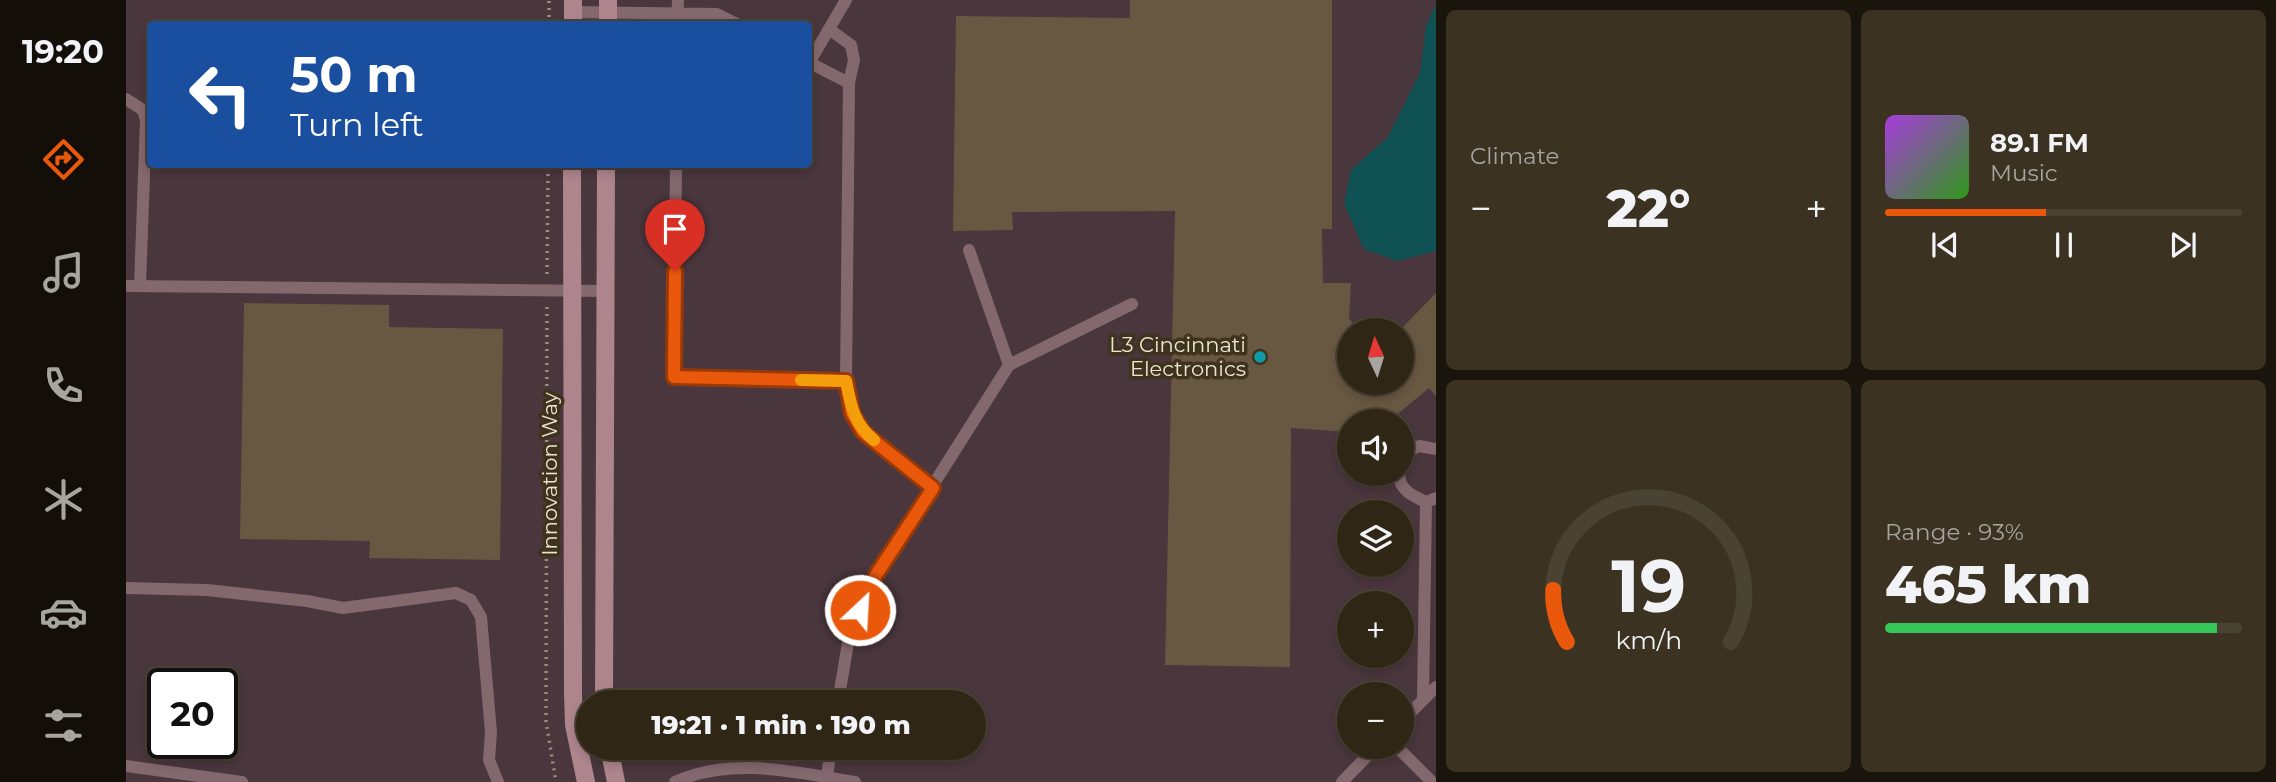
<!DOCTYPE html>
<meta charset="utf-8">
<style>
:root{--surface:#2f2615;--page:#3b3222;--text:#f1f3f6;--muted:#a7a5a0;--line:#4a4334;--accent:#ea580c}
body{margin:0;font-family:Montserrat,sans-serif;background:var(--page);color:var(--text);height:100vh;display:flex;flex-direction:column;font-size:26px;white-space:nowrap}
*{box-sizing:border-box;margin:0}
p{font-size:23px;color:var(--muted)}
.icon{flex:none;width:38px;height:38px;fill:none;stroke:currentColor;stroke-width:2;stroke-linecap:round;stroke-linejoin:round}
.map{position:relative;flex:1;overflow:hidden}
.details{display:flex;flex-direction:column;gap:10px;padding:10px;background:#1a150c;width:840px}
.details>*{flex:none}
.top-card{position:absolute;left:21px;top:21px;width:665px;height:147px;border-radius:7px;box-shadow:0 4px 10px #0003,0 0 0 2px var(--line);background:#1a4fa0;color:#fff;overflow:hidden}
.needle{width:46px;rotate:356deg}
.fabs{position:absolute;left:1211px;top:318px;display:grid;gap:14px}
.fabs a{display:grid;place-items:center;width:77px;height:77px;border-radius:50%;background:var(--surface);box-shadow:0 4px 10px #0003,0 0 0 2px var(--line);font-size:35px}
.speed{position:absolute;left:21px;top:668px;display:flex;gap:14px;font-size:35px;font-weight:700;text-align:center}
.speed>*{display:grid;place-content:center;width:91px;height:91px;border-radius:50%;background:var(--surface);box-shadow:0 4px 10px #0003,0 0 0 2px var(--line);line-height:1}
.speed .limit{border:4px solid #111;border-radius:10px;background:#fff;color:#111}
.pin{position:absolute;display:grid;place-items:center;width:60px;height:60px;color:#fff;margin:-72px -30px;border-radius:50% 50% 50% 0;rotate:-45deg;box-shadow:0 0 7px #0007}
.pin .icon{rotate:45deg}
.me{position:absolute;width:77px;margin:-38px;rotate:25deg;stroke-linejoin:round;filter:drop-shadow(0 0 5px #0008)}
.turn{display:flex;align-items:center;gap:24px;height:147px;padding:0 28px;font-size:32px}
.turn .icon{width:91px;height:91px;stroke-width:2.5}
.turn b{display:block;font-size:49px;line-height:60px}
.big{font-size:52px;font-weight:800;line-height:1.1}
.details .widget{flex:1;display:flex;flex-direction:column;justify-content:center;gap:10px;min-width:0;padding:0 24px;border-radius:10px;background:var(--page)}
.details .dial{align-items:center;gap:0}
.dial svg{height:182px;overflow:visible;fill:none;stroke:var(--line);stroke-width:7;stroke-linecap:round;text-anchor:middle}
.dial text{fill:var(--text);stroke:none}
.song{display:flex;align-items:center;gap:21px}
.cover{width:84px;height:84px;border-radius:10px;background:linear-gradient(135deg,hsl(280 70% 55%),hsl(110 70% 35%))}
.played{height:7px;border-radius:4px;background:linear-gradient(90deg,var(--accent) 45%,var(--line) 45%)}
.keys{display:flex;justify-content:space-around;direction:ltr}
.heat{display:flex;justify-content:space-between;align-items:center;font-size:38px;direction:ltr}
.charge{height:10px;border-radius:5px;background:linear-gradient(90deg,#34c759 93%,var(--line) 0)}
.details .tiles{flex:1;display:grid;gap:10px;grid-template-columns:repeat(2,1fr)}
.trip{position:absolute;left:450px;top:690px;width:410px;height:70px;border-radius:35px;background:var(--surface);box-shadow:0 4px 10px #0003,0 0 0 2px var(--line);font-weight:800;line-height:70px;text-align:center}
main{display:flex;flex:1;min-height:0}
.menu{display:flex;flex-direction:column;width:126px;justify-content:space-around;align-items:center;background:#130f08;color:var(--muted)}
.menu .icon{width:49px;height:49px}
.menu .active{color:var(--accent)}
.menu b{font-size:32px;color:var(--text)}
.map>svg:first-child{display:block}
.commercial{fill:#4a363d;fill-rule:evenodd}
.water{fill:#105254}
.building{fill:#685741}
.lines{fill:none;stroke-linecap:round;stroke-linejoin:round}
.path{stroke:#998f7d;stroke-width:3.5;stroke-dasharray:2 5;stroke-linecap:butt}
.service{stroke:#83686e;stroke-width:12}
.secondary{stroke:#ae848d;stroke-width:18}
.route-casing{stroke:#983908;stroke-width:18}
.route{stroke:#ea580c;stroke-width:12}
.slow{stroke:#f59e0b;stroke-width:12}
.culture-dot{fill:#0f9aa8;stroke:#3f331c;stroke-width:2.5}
.labels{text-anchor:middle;stroke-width:7;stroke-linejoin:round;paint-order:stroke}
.poi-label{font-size:21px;fill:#ebe4d6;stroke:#3f331c;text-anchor:end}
.street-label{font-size:21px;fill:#ebe4d6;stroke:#3f331c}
</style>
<main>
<nav class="menu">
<b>19:20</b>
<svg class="icon active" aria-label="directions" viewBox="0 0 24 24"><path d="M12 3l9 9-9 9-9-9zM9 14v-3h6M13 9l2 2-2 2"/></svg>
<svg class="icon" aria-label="music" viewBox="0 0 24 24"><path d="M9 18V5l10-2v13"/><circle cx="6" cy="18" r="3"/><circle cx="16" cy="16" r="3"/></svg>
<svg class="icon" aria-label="phone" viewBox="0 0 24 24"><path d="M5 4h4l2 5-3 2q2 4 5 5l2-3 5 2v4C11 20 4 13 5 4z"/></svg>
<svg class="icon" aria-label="climate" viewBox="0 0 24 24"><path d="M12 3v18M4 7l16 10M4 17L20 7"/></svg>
<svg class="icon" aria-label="car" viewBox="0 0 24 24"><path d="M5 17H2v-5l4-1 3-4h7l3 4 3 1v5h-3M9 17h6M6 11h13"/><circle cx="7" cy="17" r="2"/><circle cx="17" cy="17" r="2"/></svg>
<svg class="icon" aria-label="filters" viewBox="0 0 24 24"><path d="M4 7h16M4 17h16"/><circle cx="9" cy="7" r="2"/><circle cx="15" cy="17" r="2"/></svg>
</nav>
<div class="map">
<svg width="1310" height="782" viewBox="0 0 1310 782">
<rect width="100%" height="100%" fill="#3f331c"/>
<path class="commercial" d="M0,0H1310V782H0ZM24,24H682V164H24ZM1223,331H1276V383H1223ZM1223,422H1276V474H1223ZM1223,513H1276V565H1223ZM1223,604H1276V656H1223ZM37,684H96V744H37ZM1223,695H1276V747H1223ZM462,702H847V747H462Z"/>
<path class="water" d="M1310,4V251L1271,261L1238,249L1218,204L1225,170L1262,137L1294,73L1300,26Z"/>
<path class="building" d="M1004,0H1206V229H1196L1197,283H1225L1223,319L1234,331H1223V383H1276V331H1273L1310,293V396L1303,388L1262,422H1223V432L1165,428L1164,667L1039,665L1049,211L886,212L887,230L827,231L830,16L1004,18Z
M118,303L263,305V327L377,329L374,560L243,558L244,541L114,539Z"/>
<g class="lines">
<path class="path" d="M423,24V0
M421,274L422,164
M421,307L420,721L430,782"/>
<path class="service" d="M447,12L591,14L611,24
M551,24L552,0
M703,29L725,45L728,60L723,83L720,381L726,413L737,432L807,488
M682,62L723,83
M683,63L720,0
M0,99L17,110L20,120L14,286
M550,164L548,377L720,381
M0,286L479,291
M883,365L1006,304
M1276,459L1279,453L1293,446L1310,449
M1273,474C1273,490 1287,496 1300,502L1310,498
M0,588L81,590L181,601L217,608L330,593L345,600L355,617L365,732L363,760L372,782
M1297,700L1300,502
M712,702L722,643L750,575L883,365L843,250
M1276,721L1310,687
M1271,747L1306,782
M0,766L116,782
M701,777L705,747
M549,782C606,756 669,772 729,782
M1216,782L1250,747"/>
<path class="secondary" d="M447,24V0
M482,24V0
M446,164L447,694L448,725L460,782
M478,702L480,164
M483,747L490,782"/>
</g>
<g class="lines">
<defs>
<path id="route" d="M549,271L548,377L720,381L726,413L737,432L807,488L750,575L734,610"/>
</defs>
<use href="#route" class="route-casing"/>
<use href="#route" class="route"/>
<path class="slow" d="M675,380L720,381C725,406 728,424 748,440"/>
</g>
<circle class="culture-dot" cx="1134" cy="357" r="7"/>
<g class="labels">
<g class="poi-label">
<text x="1120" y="352">L3 Cincinnati<tspan x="1120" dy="24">Electronics</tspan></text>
</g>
<g class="street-label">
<text transform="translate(424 474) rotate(-90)" y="7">Innovation Way</text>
</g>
</g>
</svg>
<div class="fabs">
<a><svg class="needle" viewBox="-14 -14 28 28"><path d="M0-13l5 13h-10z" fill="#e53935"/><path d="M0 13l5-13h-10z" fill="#a7a5a0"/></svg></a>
<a><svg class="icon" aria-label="sound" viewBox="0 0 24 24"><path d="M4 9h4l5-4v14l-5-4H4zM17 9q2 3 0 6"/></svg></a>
<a><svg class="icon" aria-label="layers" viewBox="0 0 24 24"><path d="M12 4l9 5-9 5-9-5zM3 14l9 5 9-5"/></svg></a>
<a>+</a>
<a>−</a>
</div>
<div class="speed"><div class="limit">20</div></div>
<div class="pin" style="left:549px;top:271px;background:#d93025"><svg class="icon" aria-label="arrive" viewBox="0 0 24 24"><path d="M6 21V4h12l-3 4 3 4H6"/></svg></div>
<svg class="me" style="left:734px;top:610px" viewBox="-20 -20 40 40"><circle r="17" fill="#ea580c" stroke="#fff" stroke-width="3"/><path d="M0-11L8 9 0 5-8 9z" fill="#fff"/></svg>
<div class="trip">19:21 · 1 min · 190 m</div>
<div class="top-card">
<div class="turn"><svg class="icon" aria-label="left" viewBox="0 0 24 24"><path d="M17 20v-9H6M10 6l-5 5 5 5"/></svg><div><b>50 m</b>Turn left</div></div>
</div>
</div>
<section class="details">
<div class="tiles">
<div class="widget"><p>Climate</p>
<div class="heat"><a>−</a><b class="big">22°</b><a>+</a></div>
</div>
<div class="widget">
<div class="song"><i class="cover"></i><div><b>89.1 FM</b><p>Music</p></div></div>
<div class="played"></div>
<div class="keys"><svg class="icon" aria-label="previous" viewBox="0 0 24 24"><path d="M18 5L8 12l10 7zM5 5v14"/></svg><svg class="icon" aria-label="pause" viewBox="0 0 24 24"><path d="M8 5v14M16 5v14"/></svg><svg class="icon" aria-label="next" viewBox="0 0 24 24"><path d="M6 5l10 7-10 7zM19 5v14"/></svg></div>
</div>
<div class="widget dial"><svg viewBox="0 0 100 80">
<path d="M14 69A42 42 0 1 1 86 69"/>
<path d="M14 69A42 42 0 0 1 8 46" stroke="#ea580c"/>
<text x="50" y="56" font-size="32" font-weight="700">19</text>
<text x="50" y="72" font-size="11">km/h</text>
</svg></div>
<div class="widget"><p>Range · 93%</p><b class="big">465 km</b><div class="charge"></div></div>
</div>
</section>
</main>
